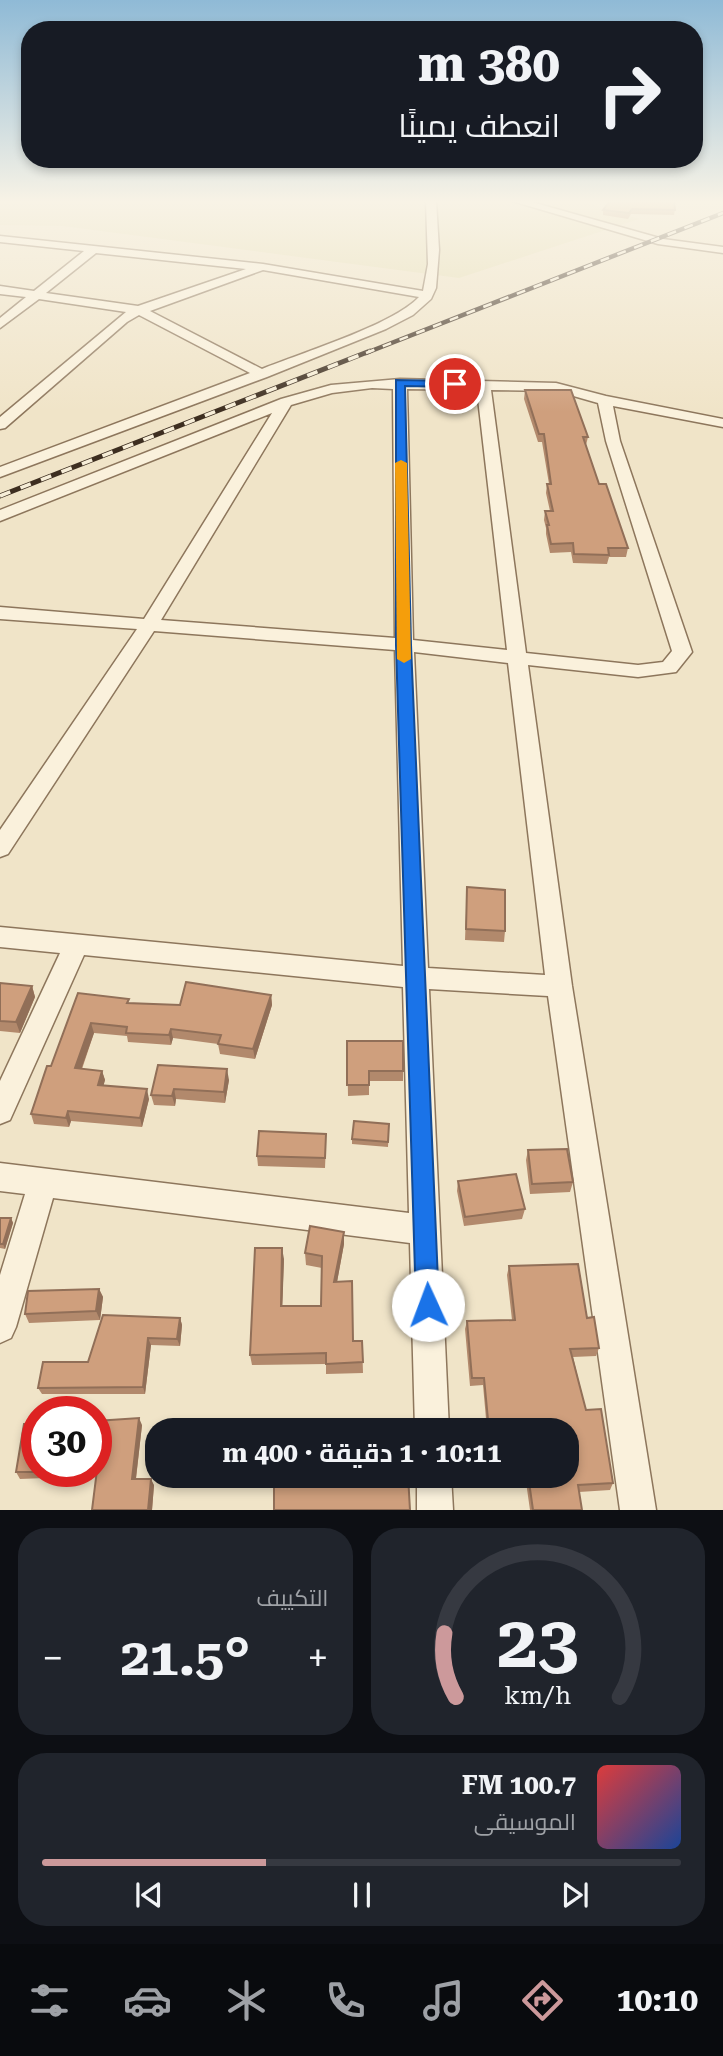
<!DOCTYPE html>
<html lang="ar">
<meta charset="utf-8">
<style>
:root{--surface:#171b24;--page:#20242c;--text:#f1f3f6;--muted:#9ea1a6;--line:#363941;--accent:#cc999b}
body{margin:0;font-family:"Roboto Serif",Cairo,serif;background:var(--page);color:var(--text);direction:rtl;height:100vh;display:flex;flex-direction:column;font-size:26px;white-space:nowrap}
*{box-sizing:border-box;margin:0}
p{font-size:23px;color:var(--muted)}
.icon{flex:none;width:38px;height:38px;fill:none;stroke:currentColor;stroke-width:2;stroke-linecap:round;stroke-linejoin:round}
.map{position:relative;height:1510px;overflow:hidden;direction:ltr}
.sheet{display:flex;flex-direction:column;gap:18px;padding:18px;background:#0d0f14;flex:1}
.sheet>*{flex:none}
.hud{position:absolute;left:21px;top:21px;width:682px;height:147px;border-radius:28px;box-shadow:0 4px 10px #0003;direction:rtl;background:#171b24;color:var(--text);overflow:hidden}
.speed{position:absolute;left:21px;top:1396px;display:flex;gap:14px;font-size:35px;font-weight:700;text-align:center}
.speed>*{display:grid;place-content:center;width:91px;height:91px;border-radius:50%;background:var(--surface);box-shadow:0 4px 10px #0003;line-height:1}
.speed .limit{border:10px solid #d22;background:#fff;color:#111}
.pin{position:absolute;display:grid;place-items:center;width:60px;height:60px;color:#fff;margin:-30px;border:4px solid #fff;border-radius:50%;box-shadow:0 2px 7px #0007}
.me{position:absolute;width:77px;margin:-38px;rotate:358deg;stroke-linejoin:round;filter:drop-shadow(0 0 5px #0008)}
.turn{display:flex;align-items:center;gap:24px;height:147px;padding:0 28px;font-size:32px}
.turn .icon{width:91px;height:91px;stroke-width:2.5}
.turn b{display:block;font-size:49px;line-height:60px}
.big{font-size:52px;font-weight:700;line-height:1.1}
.sheet .tile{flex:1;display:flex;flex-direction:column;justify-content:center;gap:10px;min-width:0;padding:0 24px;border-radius:28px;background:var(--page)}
.sheet .dial{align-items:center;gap:0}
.dial svg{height:182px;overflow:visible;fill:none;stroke:var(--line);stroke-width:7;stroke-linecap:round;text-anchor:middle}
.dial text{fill:var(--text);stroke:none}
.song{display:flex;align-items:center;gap:21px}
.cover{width:84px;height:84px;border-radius:10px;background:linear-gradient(135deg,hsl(0 70% 55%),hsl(220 70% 35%))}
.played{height:7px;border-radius:4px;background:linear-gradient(90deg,var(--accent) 35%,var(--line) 35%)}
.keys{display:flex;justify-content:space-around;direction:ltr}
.heat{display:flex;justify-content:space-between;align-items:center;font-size:38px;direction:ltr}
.sheet .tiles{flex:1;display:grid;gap:18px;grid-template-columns:1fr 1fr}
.tile:last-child{grid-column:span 2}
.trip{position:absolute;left:145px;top:1418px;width:434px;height:70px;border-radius:28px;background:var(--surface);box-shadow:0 4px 10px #0003;font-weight:700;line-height:70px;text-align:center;direction:rtl}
.tabs{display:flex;height:112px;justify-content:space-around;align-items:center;background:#090b0e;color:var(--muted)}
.tabs .icon{width:49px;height:49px}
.tabs .selected{color:var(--accent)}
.tabs b{font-size:32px;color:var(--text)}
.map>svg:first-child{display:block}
.farmland{fill:#e6deb5}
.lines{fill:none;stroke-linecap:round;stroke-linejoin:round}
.street-casing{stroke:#8d765c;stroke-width:3}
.street{fill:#faf1dc;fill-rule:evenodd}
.rail-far1-casing{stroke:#3d2e20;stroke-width:4.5}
.rail-casing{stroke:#3d2e20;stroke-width:5}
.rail-far1{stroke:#f7eed8;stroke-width:2.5;stroke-dasharray:9;stroke-linecap:butt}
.rail{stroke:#f7eed8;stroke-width:3.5;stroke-dasharray:11;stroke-linecap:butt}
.wall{fill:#b2896c}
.shaded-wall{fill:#916f58}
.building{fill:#cf9f7d;stroke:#916f58;stroke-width:2}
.route{fill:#1a73e8;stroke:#114b97;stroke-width:2}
.slow{fill:#f59e0b}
</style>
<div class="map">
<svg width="723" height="1510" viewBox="0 0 723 1510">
<rect width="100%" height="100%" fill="#f0e4c8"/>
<path class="farmland" d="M0,201H581L639,219L459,278L63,226L0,225Z"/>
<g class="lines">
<defs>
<path id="street" d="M426,201H436L439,250L436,288L431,299L413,315L386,329L267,377L0,477V467L250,373L139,315L127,322L5,428L0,429V417L126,312L39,299L0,328V318L26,297L0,294V286L34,291L84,251L0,242V236L263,264L423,291L428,264ZM96,253L246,269L138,306L46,293ZM263,270L419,297C393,325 301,353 262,369L150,311Z
M512,201H528L663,239L723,247V253L658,244Z
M400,379L556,383L606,396L723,419V427L613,406L620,441L692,652L676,672L638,677L528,665L572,986L656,1510H620L548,996L429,989L449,1430H415L410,1243L53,1198L16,1327L11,1338L0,1343V1275L25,1194L0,1191V1163L409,1213L403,987L84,955L10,1120L0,1124V1081L60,953L0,947V927L403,966L395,650L154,631L8,854L0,857V830L137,629L0,619V607L144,619L272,413L0,521V510L281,399L331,385ZM372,388L393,389L395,638L161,620L291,405L332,393ZM407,389L477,390L507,650L413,640ZM491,390L556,391L598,403L606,441L672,651L663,662L638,665L526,653ZM414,652L508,663L545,975L428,968Z
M417,1475H451L453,1510H417Z"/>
</defs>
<use href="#street" class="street-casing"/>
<use href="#street" class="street"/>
<defs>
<path id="rail-far1" d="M366,353L723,213"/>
<path id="rail" d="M0,496L370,351"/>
</defs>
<use href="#rail-far1" class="rail-far1-casing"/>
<use href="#rail" class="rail-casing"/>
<use href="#rail-far1" class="rail-far1"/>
<use href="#rail" class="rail"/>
</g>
<path class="wall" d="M610,201H689H674L675,210L674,215L631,214L628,219L603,215V210Z
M525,390L588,437L586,445L599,484L628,548L626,557H609L607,564L573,563L571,552L550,553L546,534V528L544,520L545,511H550L546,493L547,484H549L542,442H538L524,399Z
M467,887L505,931L504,942L465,940Z
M0,983L32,986L35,997L20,1033L0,1031Z
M78,993L130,1003L180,1005L271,995L272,1005L255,1059L220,1054L218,1044L173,1038L171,1045L128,1042L127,1036L94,1033L82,1069L102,1071L105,1080L103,1086L149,1099L142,1127L71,1121L69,1127L34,1124L31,1114L51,1066Z
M347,1041L403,1071V1081H369V1095L348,1096Z
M158,1065L229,1080L225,1103L176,1099L175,1106L154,1105L151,1095Z
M389,1124L388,1147L352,1144V1139Z
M326,1144L325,1168L258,1166L257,1156Z
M528,1150L573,1182L570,1192L530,1194L526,1160Z
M458,1181L525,1209L522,1219L464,1226L457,1191Z
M0,1218H11L13,1223L5,1249L0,1248Z
M344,1232V1244L337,1282L353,1341H362L363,1373L326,1374V1364L252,1365L250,1355L284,1259L282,1306H321L322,1268L306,1265L305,1253Z
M509,1266L587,1318L599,1348L596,1356L573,1357L586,1410L613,1483L610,1490L579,1492L582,1510H530L525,1475H567V1430H487L483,1385L470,1386L465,1329L467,1321L512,1320L507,1275Z
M99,1289L103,1297L100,1320L29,1323L25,1314Z
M180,1318L182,1325L180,1346L151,1345L145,1394H42L38,1388Z
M96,1421L142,1425L136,1479L154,1485L152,1510H92L96,1476L20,1479L16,1472H96Z"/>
<path class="shaded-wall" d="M32,986L35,997L20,1033L16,1022Z
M271,995L272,1005L255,1059L253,1049Z
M91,1023L94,1033L78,1078L75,1068Z
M171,1029L173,1038L171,1045L169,1035Z
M227,1069L229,1080L225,1103L224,1092Z
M102,1071L105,1080L101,1095L98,1085Z
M147,1089L149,1099L142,1127L140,1118Z
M174,1089L176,1099L175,1106L172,1096Z
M68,1111L71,1121L69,1127L66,1118Z
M11,1218L13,1223L5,1249L3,1244Z
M344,1232V1244L335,1293L334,1282Z
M282,1248L284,1259L282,1317L281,1306Z
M99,1289L103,1297L100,1320L96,1311Z
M180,1318L182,1325L180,1346L177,1339Z
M148,1338L151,1345L145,1394L143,1387Z
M139,1418L142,1425L135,1486L132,1479Z
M151,1479L154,1485L152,1510H148Z"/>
<path class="building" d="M610,201H674L675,210L632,209L629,213L603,210Z
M525,390H571L588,437H583L599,484H606L628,548H608L609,555L574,554L573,543L551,544L547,525H549L545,511H553L547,484H551L544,434H539Z
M467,887L505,890V931L466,929Z
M186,982L271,995L253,1049L218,1044L221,1035L171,1029L169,1035L126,1033L127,1027L91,1023L75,1068L102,1071L98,1085L147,1089L140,1118L68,1111L66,1118L31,1114L47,1066H51L78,993L129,999L127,1003L180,1005Z
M0,983L32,986L16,1022L0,1021Z
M347,1041H403V1071H369V1085H347Z
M158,1065L227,1069L224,1092L174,1089L172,1096L151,1095Z
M354,1121L389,1124L388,1142L352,1139Z
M259,1131L326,1134L325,1158L257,1156Z
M567,1149L573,1182L532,1184L528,1150Z
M516,1174L525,1209L465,1217L458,1181Z
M0,1218H11L3,1244H0Z
M310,1226L344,1232L334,1282L352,1281L353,1341H362L363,1362L326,1364V1353L250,1355L255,1248H282L281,1306H321L322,1256L305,1253Z
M578,1264L587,1318L594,1317L599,1348L570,1349L586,1410L601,1409L613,1483L578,1485L582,1510H533L528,1475H567V1430H489L484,1378H472L467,1321L515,1320L509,1266Z
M99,1289L96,1311L25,1314L28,1291Z
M103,1315L180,1318L177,1339L148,1338L143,1387L38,1388L43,1362H88Z
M139,1418L132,1479H151L148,1510H92L97,1470L96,1421Z
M37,1423V1472H16L24,1424Z
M274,1475H408L410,1510H274Z"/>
<linearGradient id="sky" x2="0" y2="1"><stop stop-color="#8fbad6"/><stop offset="0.49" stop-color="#f8f3e6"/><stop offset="1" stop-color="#f8f3e6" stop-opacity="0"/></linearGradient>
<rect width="723" height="412" fill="url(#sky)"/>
<path class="route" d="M396,380L455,381L460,384L455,387L405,386L411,645L439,1305L436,1313L428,1317L419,1313L416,1305L396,645Z"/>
<path class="slow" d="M401,460L407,463L411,659L404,663L397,659L395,463Z"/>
</svg>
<div class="speed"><div class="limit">30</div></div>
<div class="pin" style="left:455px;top:384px;background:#d93025"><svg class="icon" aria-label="arrive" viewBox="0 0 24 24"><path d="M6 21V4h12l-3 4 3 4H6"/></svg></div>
<svg class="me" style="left:428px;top:1305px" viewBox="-20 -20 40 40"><circle r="19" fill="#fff"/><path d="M0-13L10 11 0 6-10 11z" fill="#1a73e8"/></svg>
<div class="trip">10:11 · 1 دقيقة · 400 m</div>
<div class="hud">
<div class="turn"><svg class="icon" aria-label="right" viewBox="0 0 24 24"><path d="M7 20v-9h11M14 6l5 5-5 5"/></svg><div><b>380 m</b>انعطف يمينًا</div></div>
</div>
</div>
<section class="sheet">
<div class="tiles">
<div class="tile dial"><svg viewBox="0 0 100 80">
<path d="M14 69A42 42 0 1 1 86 69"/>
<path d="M14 69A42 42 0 0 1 9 41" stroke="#cc999b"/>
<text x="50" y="56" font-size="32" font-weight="700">23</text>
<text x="50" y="72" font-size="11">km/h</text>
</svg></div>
<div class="tile"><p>التكييف</p>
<div class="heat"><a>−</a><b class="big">21.5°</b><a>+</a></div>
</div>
<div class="tile">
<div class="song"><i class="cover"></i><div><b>100.7 FM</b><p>الموسيقى</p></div></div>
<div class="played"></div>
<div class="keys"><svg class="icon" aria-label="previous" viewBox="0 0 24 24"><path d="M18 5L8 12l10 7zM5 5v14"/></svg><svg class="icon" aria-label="pause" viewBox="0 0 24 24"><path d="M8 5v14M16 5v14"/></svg><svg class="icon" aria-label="next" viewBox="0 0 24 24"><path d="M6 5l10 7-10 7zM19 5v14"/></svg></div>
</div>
</div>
</section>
<nav class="tabs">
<b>10:10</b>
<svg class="icon selected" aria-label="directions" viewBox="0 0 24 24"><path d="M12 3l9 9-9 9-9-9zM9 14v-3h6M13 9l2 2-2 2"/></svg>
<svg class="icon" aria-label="music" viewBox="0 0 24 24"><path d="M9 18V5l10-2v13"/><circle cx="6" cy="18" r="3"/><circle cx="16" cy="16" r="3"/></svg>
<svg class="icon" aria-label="phone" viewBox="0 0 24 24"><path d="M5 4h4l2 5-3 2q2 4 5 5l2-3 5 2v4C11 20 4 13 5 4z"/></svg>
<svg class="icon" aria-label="climate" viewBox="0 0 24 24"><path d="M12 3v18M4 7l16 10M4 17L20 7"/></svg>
<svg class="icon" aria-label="car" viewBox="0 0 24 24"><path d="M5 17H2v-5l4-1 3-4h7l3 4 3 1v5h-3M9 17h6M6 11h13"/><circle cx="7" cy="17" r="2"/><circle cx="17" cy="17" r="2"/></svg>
<svg class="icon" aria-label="filters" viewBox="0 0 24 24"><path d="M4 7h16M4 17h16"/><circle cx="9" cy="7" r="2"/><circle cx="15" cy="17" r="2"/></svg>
</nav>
